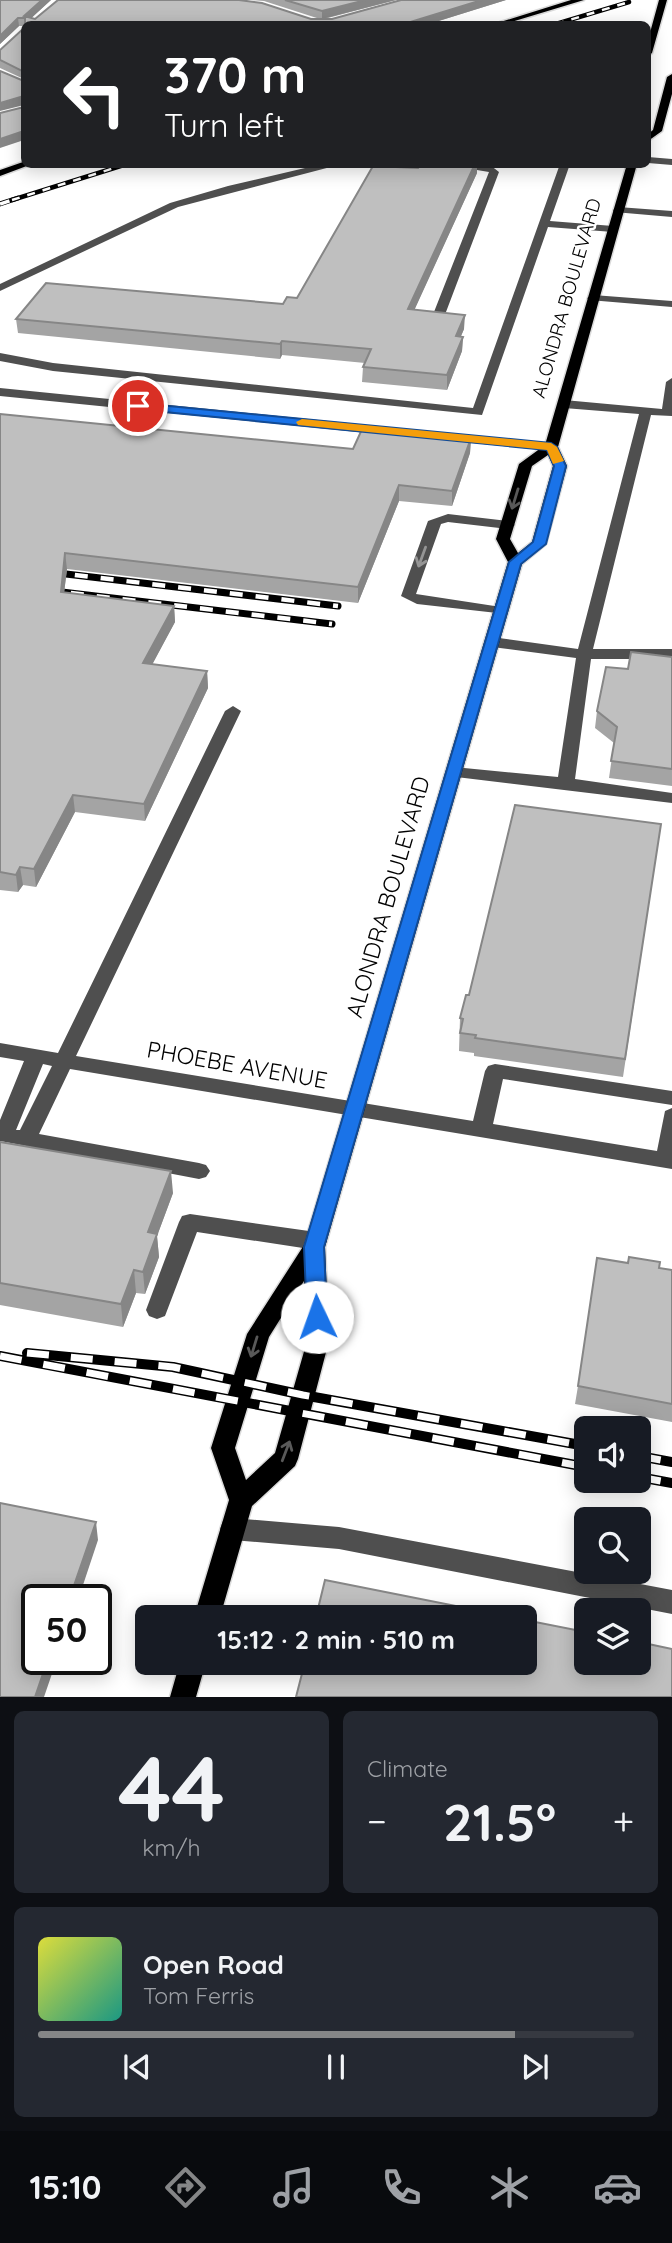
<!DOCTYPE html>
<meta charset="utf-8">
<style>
:root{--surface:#171b24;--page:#242831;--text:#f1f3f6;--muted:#9ea1a6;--line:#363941;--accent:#858687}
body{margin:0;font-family:Quicksand,sans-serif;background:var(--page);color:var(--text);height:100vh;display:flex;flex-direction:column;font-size:26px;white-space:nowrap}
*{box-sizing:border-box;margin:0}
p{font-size:23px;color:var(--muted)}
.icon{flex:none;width:38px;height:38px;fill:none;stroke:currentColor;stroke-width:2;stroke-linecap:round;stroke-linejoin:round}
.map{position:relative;height:1697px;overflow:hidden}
.details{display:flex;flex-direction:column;gap:14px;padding:14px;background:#0d0f14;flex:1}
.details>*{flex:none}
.top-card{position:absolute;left:21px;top:21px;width:630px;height:147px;border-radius:10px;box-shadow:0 4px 18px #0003;background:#202124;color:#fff;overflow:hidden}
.fabs{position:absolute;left:574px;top:1416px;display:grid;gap:14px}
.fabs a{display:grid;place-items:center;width:77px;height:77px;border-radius:10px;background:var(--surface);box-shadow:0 4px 18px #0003;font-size:35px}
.speed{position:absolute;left:21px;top:1584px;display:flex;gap:14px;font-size:35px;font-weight:700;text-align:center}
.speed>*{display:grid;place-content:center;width:91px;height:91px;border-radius:50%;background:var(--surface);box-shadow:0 4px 18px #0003;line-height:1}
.speed .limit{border:4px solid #111;border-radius:10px;background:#fff;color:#111}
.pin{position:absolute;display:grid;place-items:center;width:60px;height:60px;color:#fff;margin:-30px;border:4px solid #fff;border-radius:50%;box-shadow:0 2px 7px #0007}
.me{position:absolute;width:77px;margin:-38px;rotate:357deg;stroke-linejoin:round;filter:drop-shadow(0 0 5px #0008)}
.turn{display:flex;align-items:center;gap:24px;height:147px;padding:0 28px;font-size:32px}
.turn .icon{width:91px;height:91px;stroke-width:2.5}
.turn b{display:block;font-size:49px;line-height:60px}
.big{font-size:52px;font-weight:700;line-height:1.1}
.details .card{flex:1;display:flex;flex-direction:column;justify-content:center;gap:10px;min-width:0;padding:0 24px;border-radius:10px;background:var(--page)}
.details .dial{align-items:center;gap:0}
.dial b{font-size:91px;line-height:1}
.song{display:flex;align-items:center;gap:21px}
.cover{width:84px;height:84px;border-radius:10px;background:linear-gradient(135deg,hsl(60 70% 55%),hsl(170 70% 35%))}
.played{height:7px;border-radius:4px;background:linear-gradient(90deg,var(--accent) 80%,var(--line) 80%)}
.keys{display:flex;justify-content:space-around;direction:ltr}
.heat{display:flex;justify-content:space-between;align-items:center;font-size:38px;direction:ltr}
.details .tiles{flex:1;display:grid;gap:14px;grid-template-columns:1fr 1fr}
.card:last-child{grid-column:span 2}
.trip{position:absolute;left:135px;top:1605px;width:402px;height:70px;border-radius:10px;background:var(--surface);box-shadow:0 4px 18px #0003;font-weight:700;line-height:70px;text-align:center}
.menu{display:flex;height:112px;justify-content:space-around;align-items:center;background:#090b0e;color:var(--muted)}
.menu .icon{width:49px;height:49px}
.menu .active{color:var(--accent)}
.menu b{font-size:32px;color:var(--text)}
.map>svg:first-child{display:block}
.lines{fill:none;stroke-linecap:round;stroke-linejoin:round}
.major-casing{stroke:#dbdbdb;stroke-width:3}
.minor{fill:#4f4f4f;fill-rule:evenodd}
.major{fill:#000;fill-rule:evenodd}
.rail-far3-casing{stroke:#000;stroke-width:4.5}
.rail-far2-casing{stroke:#000;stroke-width:5}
.rail-far1-casing{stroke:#000;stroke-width:7}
.rail-casing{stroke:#000;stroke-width:10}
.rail-far3{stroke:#fff;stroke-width:2.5;stroke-dasharray:8;stroke-linecap:butt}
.rail-far2{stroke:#fff;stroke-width:3.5;stroke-dasharray:10;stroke-linecap:butt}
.rail-far1{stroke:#fff;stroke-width:4.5;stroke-dasharray:13;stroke-linecap:butt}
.rail{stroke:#fff;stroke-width:7;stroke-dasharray:22;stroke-linecap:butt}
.wall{fill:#a4a4a4}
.shaded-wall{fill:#868686}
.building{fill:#bfbfbf;stroke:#868686;stroke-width:2}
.oneway{stroke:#595959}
.oneway2{stroke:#959595}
.route{fill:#1a73e8;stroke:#114b97;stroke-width:2}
.slow{fill:#f59e0b}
.labels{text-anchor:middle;stroke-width:5;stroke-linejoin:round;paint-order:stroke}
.far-street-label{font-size:19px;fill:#000;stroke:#fff}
.street-label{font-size:23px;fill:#000;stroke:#fff}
</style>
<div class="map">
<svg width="672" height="1697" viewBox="0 0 672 1697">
<rect width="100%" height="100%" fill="#fff"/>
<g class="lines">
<defs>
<path id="major" d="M571,0H584L505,24H494Z
M659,0H667L652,53L648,56V40Z
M672,74V94L662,131L648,141V134L653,130L667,77Z
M23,162L24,164H32L0,176V170Z
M627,164H637L558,447L567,466L546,544L522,564L325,1247L329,1341L298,1459L295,1466L252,1506L220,1617H194L229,1500L211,1448L247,1334L304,1245L508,562L496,539L519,464L545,445ZM548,455L553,466L532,542L518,553L510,539L532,466ZM304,1281L307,1341L275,1453L246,1480L235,1448L269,1337Z
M180,1662H206L196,1697H170Z"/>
</defs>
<use href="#major" class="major-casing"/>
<path class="minor" d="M648,157L672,159V165L648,163Z
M322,164H342L178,207L0,291V284L170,203L228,186Z
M441,164L490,165L499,172L446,312L440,315L434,312L489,172Z
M560,164H570L550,221L613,226L618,229L613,232L548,227L482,415L53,371L0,361V353L53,363L473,408Z
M618,207L672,211V217L614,212L613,210Z
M593,295L672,301V307L589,300L587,298Z
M672,378V416L651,415L593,649H672V659H591L575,779L672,793V803L448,776L446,772L454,767L558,777L576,658L492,647L484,642L492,637L578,649L639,414L564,408L558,404L564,400L662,409L666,382Z
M0,388L387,427L393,431L387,435L0,396Z
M449,433L551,443L558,447L551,451L444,440L443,437Z
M448,514L508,521L515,525L508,529L448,522L441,524L416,594L501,607L508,611L506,614L417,604L401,596L428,521Z
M233,706L241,711L76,1056L473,1121L485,1071L488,1066L495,1064L672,1091V1105L503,1079L493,1124L657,1151L665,1111L672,1108V1169L70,1069L39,1134L199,1163L206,1165L210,1171L206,1177L199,1179L0,1141V1120L24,1061L0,1057V1043L58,1053L225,711ZM43,1064L52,1066L20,1130H16Z
M190,1214L316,1232L324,1235L327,1241L324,1247L316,1250L197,1232L165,1316L157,1319L149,1316L146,1310L179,1222L182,1216Z
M232,1518L339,1527L672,1590V1614L339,1549L232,1540L223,1537L220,1529L223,1521Z"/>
<use href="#major" class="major"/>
<defs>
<path id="rail-far3" d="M556,24L629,2
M12,200L127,164"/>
<path id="rail-far2" d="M0,204L18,198"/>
<path id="rail-far1" d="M49,572L338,606
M45,590L332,624"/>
<path id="rail" d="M27,1353L173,1367L303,1395L586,1446
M0,1356L586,1467
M639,1456L672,1462
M639,1477L672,1483"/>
</defs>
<use href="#rail-far3" class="rail-far3-casing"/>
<use href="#rail-far2" class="rail-far2-casing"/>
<use href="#rail-far1" class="rail-far1-casing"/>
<use href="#rail" class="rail-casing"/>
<use href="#rail-far3" class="rail-far3"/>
<use href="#rail-far2" class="rail-far2"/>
<use href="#rail-far1" class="rail-far1"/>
<use href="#rail" class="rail"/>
</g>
<path class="wall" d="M0,0H51L31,18L35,19H320L264,1L251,0H396L324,19H332L401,0H506L429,24H24V26H19L0,44Z
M24,28V79L0,68V50Z
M418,168L477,173L414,310L464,329L461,336L463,337L462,351L447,390L362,382L363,367L365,363L282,355L280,359L18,333L16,319L283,304L297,298Z
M0,414L353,449L471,438L470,453L452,506L399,501L358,603L67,569L64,593L174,606L175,622L152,664L207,671L208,688L145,821L75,812L36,887L23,885L18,892L0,890Z
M672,657V786L609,778L614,743L595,728L597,711L628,669Z
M661,824L623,1077L474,1056V1053L459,1051L460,1018L469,995Z
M0,1142L173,1193L157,1236L159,1257L145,1294L136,1293L123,1327L0,1305Z
M659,1268L672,1270V1422L575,1404L578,1386Z"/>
<path class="shaded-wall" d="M42,0H51L26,23L24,16Z
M366,0H396L322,19V11Z
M482,0H506L429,24H404Z
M18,18L19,26L0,44V36Z
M24,96V105L0,111V103Z
M24,131V140L0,148V139Z
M475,164H477V173L408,324V309Z
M465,315L464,329L455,350L456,336Z
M463,337L462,351L447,390V375Z
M282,341V355L280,359V344Z
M471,438L470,453L452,506V491Z
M399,485V501L358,603V587Z
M65,553L67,569L62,609L61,592Z
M174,606L175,622L144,680L143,663Z
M207,671L208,688L145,821L144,804Z
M73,795L75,812L36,887L34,869Z
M20,867L23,885L18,892L16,875Z
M171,1171L173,1193L157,1236L159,1257L145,1294L143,1272L148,1232Z
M134,1270L136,1293L123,1327L121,1304Z
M96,1522L98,1540L78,1600H69Z
M48,1659H57L44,1697H35Z"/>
<path class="building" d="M0,0H42L24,16L35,19L58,0H239L262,3L311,19H332L401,0H482L404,24H25V18H18L0,36Z
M285,0H366L322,11Z
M24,28V72L0,60V50Z
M0,71L24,81V96L0,103Z
M24,99V131L0,139V113L24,107Z
M420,164H475L408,309L465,315L456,336L463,337L447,375L363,367L371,349L282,341L280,344L16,319L46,283L283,304L287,297L297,298L373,166L418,168Z
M0,414L353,449L363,427L471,438L452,491L399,485L358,587L65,553L61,592L174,606L143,663L207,671L144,804L73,795L34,869L20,867L16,875L0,872Z
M631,652L672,657V769L611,761L617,727L597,711L606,667L628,669Z
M515,805L661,824L625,1059L475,1038L476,1035L460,1033L463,1019L460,1018L466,995H469Z
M0,1142L171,1171L148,1232L157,1234L143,1272L134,1270L121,1304L0,1283Z
M629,1257L660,1262L659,1268L672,1270V1404L578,1386L597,1258L628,1263Z
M0,1503L96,1522L69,1600H37V1659H48L35,1697H0Z
M325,1580L511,1617H316Z
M525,1620L586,1632V1662H639V1642L672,1649V1697H296L305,1662H525Z"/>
<defs><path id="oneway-shaft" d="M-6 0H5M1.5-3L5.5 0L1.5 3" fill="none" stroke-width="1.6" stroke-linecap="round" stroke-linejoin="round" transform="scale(1.75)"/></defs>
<g class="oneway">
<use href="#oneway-shaft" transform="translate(515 499) rotate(107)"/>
<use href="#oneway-shaft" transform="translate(254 1347) rotate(107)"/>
<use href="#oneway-shaft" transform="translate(286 1451) rotate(-69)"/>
</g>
<use class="oneway2" href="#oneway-shaft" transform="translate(422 557) rotate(110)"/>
<path class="route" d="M138,403L551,443L557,447L566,466L546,544L521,564L324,1247L327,1317L324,1323L317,1326L310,1323L307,1317L304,1247L509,562L533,542L554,466L547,450L134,409V404Z"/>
<path class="slow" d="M302,419L551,443L557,447L564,461L553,464L547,450L298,425L296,422Z"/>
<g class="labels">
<g class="far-street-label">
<text transform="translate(566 298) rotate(-74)" y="7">ALONDRA BOULEVARD</text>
</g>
<g class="street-label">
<text transform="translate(388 897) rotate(-74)" y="8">ALONDRA BOULEVARD</text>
<text transform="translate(237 1065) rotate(10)" y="8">PHOEBE AVENUE</text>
</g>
</g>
</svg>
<div class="fabs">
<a><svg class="icon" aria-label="sound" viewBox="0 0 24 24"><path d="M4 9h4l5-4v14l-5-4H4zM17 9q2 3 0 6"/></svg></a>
<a><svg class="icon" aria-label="search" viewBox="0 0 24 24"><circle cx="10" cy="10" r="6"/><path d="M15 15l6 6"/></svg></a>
<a><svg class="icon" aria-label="layers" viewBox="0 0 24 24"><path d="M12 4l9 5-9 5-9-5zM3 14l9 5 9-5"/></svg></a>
</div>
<div class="speed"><div class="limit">50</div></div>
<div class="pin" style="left:138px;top:406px;background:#d93025"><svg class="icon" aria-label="arrive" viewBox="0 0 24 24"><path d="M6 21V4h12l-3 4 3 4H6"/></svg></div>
<svg class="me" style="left:317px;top:1317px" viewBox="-20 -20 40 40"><circle r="19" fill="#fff"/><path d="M0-13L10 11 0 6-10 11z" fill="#1a73e8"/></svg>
<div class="trip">15:12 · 2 min · 510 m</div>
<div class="top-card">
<div class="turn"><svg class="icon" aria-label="left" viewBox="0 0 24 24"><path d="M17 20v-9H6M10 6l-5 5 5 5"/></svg><div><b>370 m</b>Turn left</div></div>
</div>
</div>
<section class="details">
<div class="tiles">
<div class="card dial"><b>44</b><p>km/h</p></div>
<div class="card"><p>Climate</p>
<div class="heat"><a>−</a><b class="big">21.5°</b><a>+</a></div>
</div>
<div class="card">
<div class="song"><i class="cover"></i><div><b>Open Road</b><p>Tom Ferris</p></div></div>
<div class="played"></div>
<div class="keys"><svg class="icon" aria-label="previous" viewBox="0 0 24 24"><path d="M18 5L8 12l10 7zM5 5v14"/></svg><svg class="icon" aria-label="pause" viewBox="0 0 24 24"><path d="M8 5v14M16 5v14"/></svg><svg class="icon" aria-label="next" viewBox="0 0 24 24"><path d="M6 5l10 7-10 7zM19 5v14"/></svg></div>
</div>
</div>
</section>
<nav class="menu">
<b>15:10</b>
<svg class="icon active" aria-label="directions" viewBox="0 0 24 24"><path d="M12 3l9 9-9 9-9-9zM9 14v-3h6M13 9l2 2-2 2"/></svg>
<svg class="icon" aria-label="music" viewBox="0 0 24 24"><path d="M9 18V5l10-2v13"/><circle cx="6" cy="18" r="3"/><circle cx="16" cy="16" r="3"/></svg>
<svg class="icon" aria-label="phone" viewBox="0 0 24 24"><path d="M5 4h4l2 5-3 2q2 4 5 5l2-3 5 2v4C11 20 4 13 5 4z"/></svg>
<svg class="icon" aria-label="climate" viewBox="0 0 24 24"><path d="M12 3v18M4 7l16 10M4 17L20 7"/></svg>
<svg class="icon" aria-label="car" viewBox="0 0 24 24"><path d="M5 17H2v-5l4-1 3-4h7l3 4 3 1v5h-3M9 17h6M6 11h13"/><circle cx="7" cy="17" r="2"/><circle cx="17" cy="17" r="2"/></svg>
</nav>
